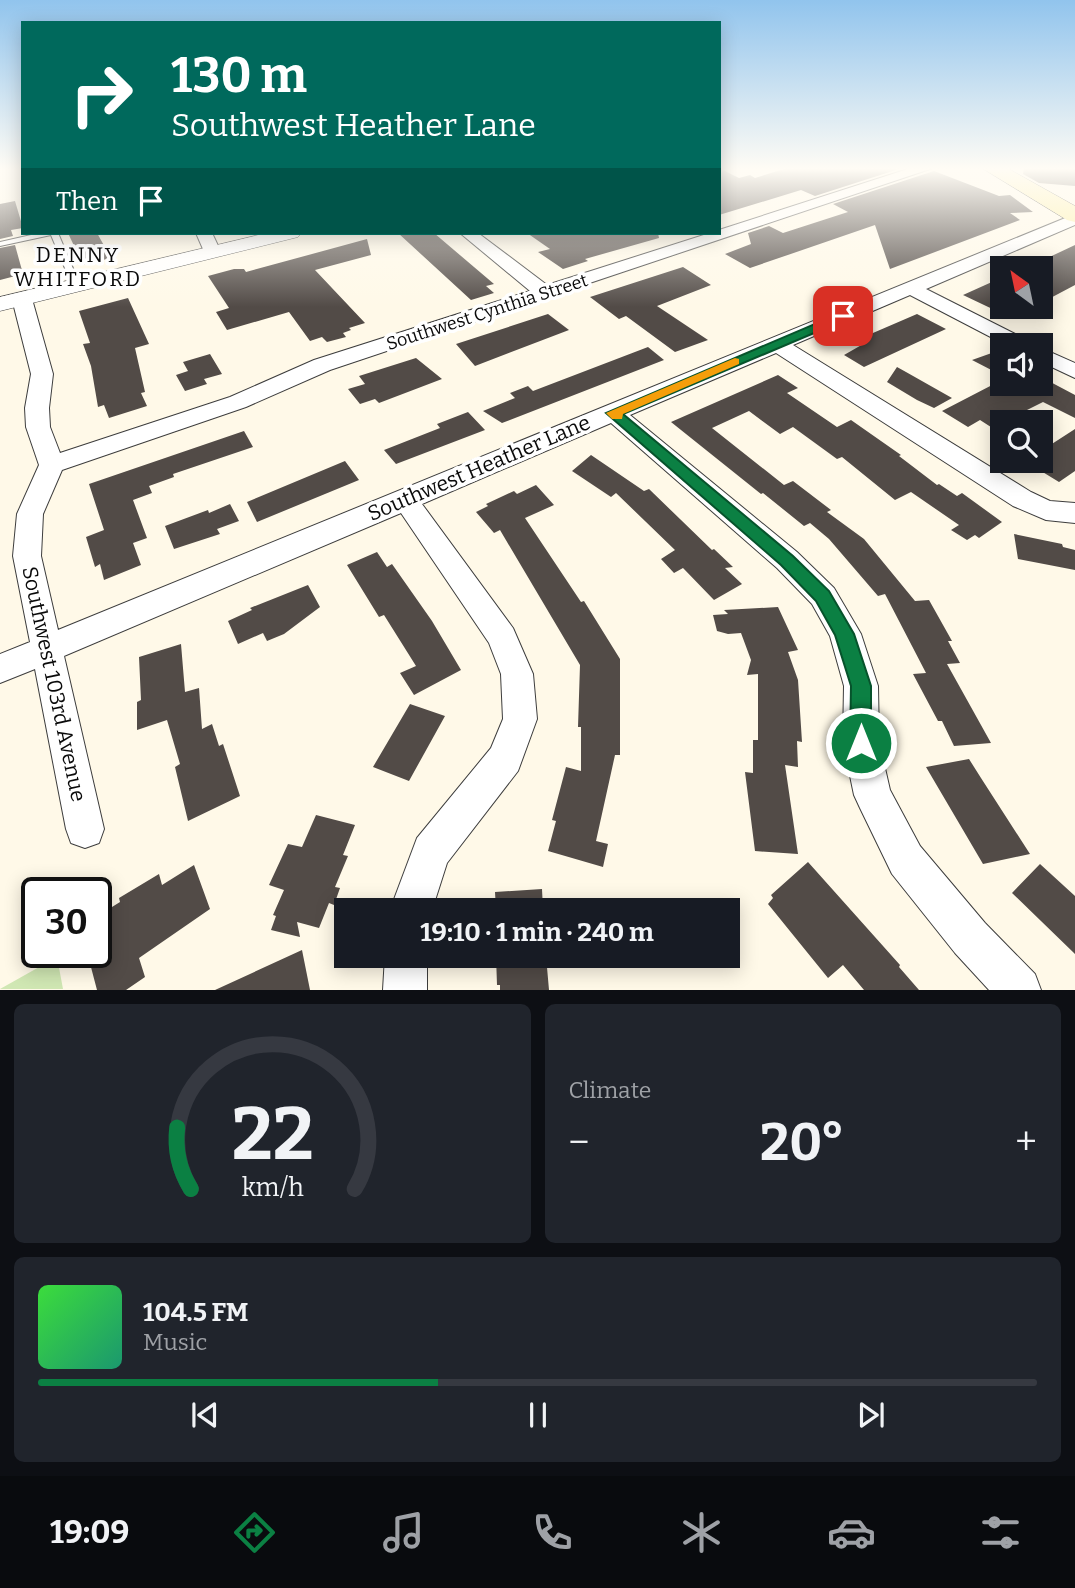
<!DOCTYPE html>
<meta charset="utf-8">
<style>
:root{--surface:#171b24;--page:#20242c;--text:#f1f3f6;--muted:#9ea1a6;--line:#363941;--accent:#0b8043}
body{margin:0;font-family:Bitter,serif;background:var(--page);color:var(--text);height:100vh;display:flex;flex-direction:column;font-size:26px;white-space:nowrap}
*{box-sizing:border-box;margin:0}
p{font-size:23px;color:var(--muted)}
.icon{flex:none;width:38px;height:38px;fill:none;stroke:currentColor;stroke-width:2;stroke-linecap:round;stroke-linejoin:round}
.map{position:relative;height:990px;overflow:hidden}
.details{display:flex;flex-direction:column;gap:14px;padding:14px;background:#0d0f14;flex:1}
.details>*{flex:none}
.top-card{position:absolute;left:21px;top:21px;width:700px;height:214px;border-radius:0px;box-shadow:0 4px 18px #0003;background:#00695c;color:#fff;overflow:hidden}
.needle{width:46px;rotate:327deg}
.buttons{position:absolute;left:990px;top:256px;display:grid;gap:14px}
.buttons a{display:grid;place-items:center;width:63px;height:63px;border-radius:0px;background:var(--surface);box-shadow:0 4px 18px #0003;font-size:35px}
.speed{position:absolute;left:21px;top:877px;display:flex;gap:14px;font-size:35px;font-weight:700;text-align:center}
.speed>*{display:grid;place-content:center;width:91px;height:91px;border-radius:50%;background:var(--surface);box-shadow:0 4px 18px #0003;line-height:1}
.speed .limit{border:4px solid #111;border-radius:10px;background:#fff;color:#111}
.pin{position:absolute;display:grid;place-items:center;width:60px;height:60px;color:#fff;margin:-30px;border-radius:14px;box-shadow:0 4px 10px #0006}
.me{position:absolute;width:77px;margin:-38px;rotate:0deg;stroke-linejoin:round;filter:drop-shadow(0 0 5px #0008)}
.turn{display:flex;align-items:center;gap:24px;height:147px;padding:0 35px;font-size:32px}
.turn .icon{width:91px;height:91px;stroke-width:2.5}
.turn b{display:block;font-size:49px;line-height:60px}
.then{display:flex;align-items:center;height:66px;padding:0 35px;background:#0003;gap:14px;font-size:26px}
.big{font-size:52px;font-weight:700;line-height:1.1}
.details .tile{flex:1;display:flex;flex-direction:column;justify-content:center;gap:10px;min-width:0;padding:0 24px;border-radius:10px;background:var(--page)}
.details .dial{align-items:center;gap:0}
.dial svg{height:182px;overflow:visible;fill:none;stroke:var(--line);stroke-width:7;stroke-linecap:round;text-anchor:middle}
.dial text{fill:var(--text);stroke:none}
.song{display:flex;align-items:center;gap:21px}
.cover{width:84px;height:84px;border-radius:10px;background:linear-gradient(135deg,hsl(120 70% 55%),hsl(160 70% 35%))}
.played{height:7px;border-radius:4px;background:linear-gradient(90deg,var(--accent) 40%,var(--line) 40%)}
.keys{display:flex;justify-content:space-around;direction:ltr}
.heat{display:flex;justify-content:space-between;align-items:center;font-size:38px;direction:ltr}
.details .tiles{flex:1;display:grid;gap:14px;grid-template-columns:1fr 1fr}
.tile:last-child{grid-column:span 2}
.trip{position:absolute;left:334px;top:898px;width:406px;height:70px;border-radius:0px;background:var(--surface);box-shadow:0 4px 18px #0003;font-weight:700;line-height:70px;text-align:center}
.tabs{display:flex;height:112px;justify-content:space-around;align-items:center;background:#090b0e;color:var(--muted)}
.tabs .icon{width:49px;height:49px}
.tabs .on{color:var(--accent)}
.tabs b{font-size:32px;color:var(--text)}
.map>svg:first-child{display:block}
.green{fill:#d0e7b3}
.building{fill:#524b47}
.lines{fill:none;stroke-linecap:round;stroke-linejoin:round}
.service-casing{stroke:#3d3d3d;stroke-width:2}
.minor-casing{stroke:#3d3d3d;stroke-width:2}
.tertiary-casing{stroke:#3d3d3d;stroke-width:1}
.secondary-casing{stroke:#2c2c2c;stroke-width:1}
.service{fill:#fff;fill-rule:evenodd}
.minor{fill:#fff;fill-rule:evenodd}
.tertiary{fill:#fff;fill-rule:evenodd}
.secondary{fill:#fdf0a4;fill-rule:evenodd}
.route{fill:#0b8043;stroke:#07532c;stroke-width:2}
.slow{fill:#f59e0b}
.labels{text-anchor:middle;stroke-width:7;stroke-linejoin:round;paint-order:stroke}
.far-street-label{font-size:18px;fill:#0a0a0a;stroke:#fff}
.far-quarter-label{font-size:21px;letter-spacing:2px;fill:#0a0a0a;stroke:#fff}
.street-label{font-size:21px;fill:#0a0a0a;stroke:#fff}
</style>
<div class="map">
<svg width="1075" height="990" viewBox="0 0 1075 990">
<rect width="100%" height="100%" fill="#fff9e8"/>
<path class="green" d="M57,957L63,989H0Z"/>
<path class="building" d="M719,168L739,178L750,175L755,178L787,168H902L815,196L801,190L719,215Z
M1024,168H1075V186L1039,183L1023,174Z
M934,171L999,196L1010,195L1033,212L1010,213L1020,220L890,269L875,225L750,268L725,254L751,244L748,233L769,226L783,233L848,212L833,204Z
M15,201L23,228L11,230L13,236L0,239V204Z
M68,233H97L111,258L83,265Z
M398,233H434L494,284L486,286L494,293L471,300Z
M527,233H658L659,238L585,259L588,261L563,269L538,252L550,249Z
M367,239L371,255L315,270L365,323L349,328L351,330L343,333L346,337L327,342L322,337L310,341L289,312L227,330L216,312L229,308L208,276L234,269H244L246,272Z
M15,245L23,274L0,280V248Z
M1075,245V285L1041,303V261Z
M683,267L711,285L657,306L708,340L675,352L626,316L619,319L590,297Z
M1003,277V314L963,295Z
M128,298L149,344L135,348L145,392L141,393L147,406L109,418L104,405L98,407L91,366L83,344L90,343L79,311Z
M548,314L569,330L475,366L456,344Z
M917,314L946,329L864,367L844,355L865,343L859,339Z
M648,347L664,360L502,423L483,411L515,398L510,393L528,386L533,391Z
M1003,349V376L972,360Z
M210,354L222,374L204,379L207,384L185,391L176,375L188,371L183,362Z
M416,358L442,379L379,403L375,399L360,404L348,389L365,384L359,376Z
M897,367L906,372L952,398L934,408L917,400L887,382Z
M778,375L798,388L787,393L837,427L851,420L901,455L899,456L937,485L939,484L957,496L962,493L1002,522L979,538L975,535L967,540L951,530L959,525L911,492L895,500L842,457L837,459L793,427L780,434L749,411L712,428L784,485L793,481L831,510L827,512L864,539L915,601L929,600L952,641H948L960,663L947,664L991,743L954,746L942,721H938L913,674L926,673L885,594L878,596L829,539L810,523L804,526L763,493L761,494L671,422Z
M1041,377L1075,395V418L1043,402L1003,422L994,429L980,420L968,427L942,411L996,383H1041Z
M468,412L485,430L396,464L384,450L440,428L437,424Z
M1075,429V471L1059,482L1041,471V451Z
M244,431L253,447L173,474L174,477L149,486L152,493L133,500L147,538L133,543L141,565L104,580L100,564L95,567L86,537L104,530L89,484Z
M591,455L644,491L649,489L712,550L714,549L733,567L725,568L742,584L714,600L683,568L674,573L661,559L675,550L616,493L611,497L572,471Z
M345,461L359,480L257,522L247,502Z
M536,485L554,505L525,518L581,602L584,601L620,659V755H615L596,841L608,844L603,867L548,851L556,821L552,820L566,767L581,771V727H578L580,665L500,530L494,533L476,512L488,506L486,504L514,491L517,494Z
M230,504L239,521L217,529L220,534L174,549L165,526L208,510L209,513Z
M1014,534L1062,544L1063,547L1075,550V570L1018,559Z
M377,552L387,567L392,564L432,621L461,670L414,695L400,673L416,666L384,615L379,617L347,565Z
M308,585L320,607L284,634L267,641L263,633L238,644L228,621L252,610L250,608Z
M778,607L798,650L788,652L798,680L802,742L797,741L798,767L785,765L798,854L755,851L745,772L753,773V740H758V674L747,675L751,660L741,633L728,634L717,631L713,615L728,614L724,610Z
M181,644L185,692L199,688L202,729L212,724L219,746L223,744L240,796L188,821L175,767L180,764L167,720L137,730V702L141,700L139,657Z
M410,704L445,716L409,781L373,767Z
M969,759L981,778L1030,854L983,864L926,767Z
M316,815L355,825L343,855L348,856L335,887L340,888L334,905L329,903L319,928L297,922L300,937L271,930L276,916L273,915L284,890L269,885L288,844L302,847Z
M808,862L900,965L899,967L919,990H864L843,965L828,978L768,904L773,898L771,895Z
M1040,864L1075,896V954L1012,893Z
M194,865L210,909L139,958L145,977L126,990H97L87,952H96V917L120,902L119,898L159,874L162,885Z
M542,889L543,910H496L495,892Z
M302,950L310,990H215Z
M496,956H546L549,990H500V985H497Z"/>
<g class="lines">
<defs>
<path id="service" d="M40,233H58L80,285L79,287L72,285L51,235L0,246V242Z"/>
<path id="minor" d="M911,168H933L330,370L246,407L62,470L43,514L41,556L58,630L1075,214V225L926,289L1029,341L1032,345H1006L910,295L793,345L1031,492L1050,501L1075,503V523L1046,520L1013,506L776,353L630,415L797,552L834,588L861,634L878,686L879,742L890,790L920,846L985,923L1035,974L1041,990H989L955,953L892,874L860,808L854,795L843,742L844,686L830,636L812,604L777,568L611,423L422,504L513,628L533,674L537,719L518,771L447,863L432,910H390L417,838L491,748L503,719L501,674L489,643L401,513L64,656L104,829L99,843L85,848L71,843L66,829L35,669L0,683V654L30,642L13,556L17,514L39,465L26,427L25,408L31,374L12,299L15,295H29L32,299L53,374L49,408L50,427L60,453L230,397L314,360L530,291L460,233H478L547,285L710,233H719V230Z
M196,233H212L221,252L218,256H206Z
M1041,348L1075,363V378L1041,362Z
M385,956H427V990H383Z"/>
<path id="tertiary" d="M267,233H301L298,237L0,311V297Z"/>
<path id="secondary" d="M982,168H1007L1075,206V222L1067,220Z"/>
</defs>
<use href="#service" class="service-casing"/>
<use href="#minor" class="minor-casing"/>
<use href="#tertiary" class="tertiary-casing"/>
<use href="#secondary" class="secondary-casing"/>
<use href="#service" class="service"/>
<use href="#minor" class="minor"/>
<use href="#tertiary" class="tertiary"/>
<use href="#secondary" class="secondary"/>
</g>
<linearGradient id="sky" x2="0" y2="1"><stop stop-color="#91c4ed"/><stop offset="0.55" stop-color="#fffcf5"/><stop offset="1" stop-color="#fffcf5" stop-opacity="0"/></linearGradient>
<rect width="1075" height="307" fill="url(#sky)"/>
<path class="route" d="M843,312L847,314V319L623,414L793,556L829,591L854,634L871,686V743L868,750L861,752L853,750L850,743L851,686L835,635L816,601L781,565L606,413Z"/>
<path class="slow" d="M735,358L739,359V364L623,414L622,419H612L606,413Z"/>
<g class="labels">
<g class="far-street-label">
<text transform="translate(487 312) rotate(-18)" y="6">Southwest Cynthia Street</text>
</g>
<g class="far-quarter-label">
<text x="78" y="262">DENNY<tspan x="78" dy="24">WHITFORD</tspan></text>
</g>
<g class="street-label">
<text transform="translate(479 468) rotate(-23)" y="7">Southwest Heather Lane</text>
<text transform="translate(54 684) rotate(78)" y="7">Southwest 103rd Avenue</text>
</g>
</g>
</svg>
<div class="buttons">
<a><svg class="needle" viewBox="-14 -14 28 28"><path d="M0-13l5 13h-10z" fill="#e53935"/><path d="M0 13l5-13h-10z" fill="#9ea1a6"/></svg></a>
<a><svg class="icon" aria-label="sound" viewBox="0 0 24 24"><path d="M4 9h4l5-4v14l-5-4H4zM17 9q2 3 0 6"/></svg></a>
<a><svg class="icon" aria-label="search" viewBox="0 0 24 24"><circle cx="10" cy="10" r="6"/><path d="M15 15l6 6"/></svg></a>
</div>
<div class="speed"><div class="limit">30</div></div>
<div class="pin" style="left:843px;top:316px;background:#d93025"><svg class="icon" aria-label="arrive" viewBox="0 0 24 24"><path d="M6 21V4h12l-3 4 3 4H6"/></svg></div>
<svg class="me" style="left:861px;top:743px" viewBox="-20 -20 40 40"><circle r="17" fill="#0b8043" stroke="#fff" stroke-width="3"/><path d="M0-11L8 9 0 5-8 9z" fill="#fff"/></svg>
<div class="trip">19:10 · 1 min · 240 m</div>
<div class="top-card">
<div class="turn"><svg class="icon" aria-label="right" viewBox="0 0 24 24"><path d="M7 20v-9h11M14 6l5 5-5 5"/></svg><div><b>130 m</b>Southwest Heather Lane</div></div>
<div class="then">Then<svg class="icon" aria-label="arrive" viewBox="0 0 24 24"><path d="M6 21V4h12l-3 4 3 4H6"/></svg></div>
</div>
</div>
<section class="details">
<div class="tiles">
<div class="tile dial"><svg viewBox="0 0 100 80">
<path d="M14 69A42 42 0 1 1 86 69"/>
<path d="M14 69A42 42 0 0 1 8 42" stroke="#0b8043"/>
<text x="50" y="56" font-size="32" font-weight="700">22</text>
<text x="50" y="72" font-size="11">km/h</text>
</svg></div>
<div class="tile"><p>Climate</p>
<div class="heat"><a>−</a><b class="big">20°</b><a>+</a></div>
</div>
<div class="tile">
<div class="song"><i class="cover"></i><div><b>104.5 FM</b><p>Music</p></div></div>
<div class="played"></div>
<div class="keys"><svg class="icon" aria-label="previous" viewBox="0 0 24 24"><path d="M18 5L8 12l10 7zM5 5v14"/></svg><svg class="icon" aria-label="pause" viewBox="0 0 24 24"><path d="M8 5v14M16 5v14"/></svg><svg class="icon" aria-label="next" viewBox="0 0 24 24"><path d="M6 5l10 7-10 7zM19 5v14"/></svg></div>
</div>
</div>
</section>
<nav class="tabs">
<b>19:09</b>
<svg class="icon on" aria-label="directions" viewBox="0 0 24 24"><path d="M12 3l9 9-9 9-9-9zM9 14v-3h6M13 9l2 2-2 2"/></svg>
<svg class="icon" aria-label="music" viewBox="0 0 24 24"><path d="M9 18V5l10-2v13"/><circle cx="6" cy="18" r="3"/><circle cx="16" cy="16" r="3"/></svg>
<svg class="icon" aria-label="phone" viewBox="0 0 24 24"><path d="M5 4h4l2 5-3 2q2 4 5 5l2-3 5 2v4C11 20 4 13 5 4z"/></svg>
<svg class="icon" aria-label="climate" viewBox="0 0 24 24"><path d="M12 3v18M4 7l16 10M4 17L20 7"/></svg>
<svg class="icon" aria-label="car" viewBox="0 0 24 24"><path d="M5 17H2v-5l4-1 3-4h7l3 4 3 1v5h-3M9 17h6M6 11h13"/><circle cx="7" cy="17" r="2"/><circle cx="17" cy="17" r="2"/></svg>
<svg class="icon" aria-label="filters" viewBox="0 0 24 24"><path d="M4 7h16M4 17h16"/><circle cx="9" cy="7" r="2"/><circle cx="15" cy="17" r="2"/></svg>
</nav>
